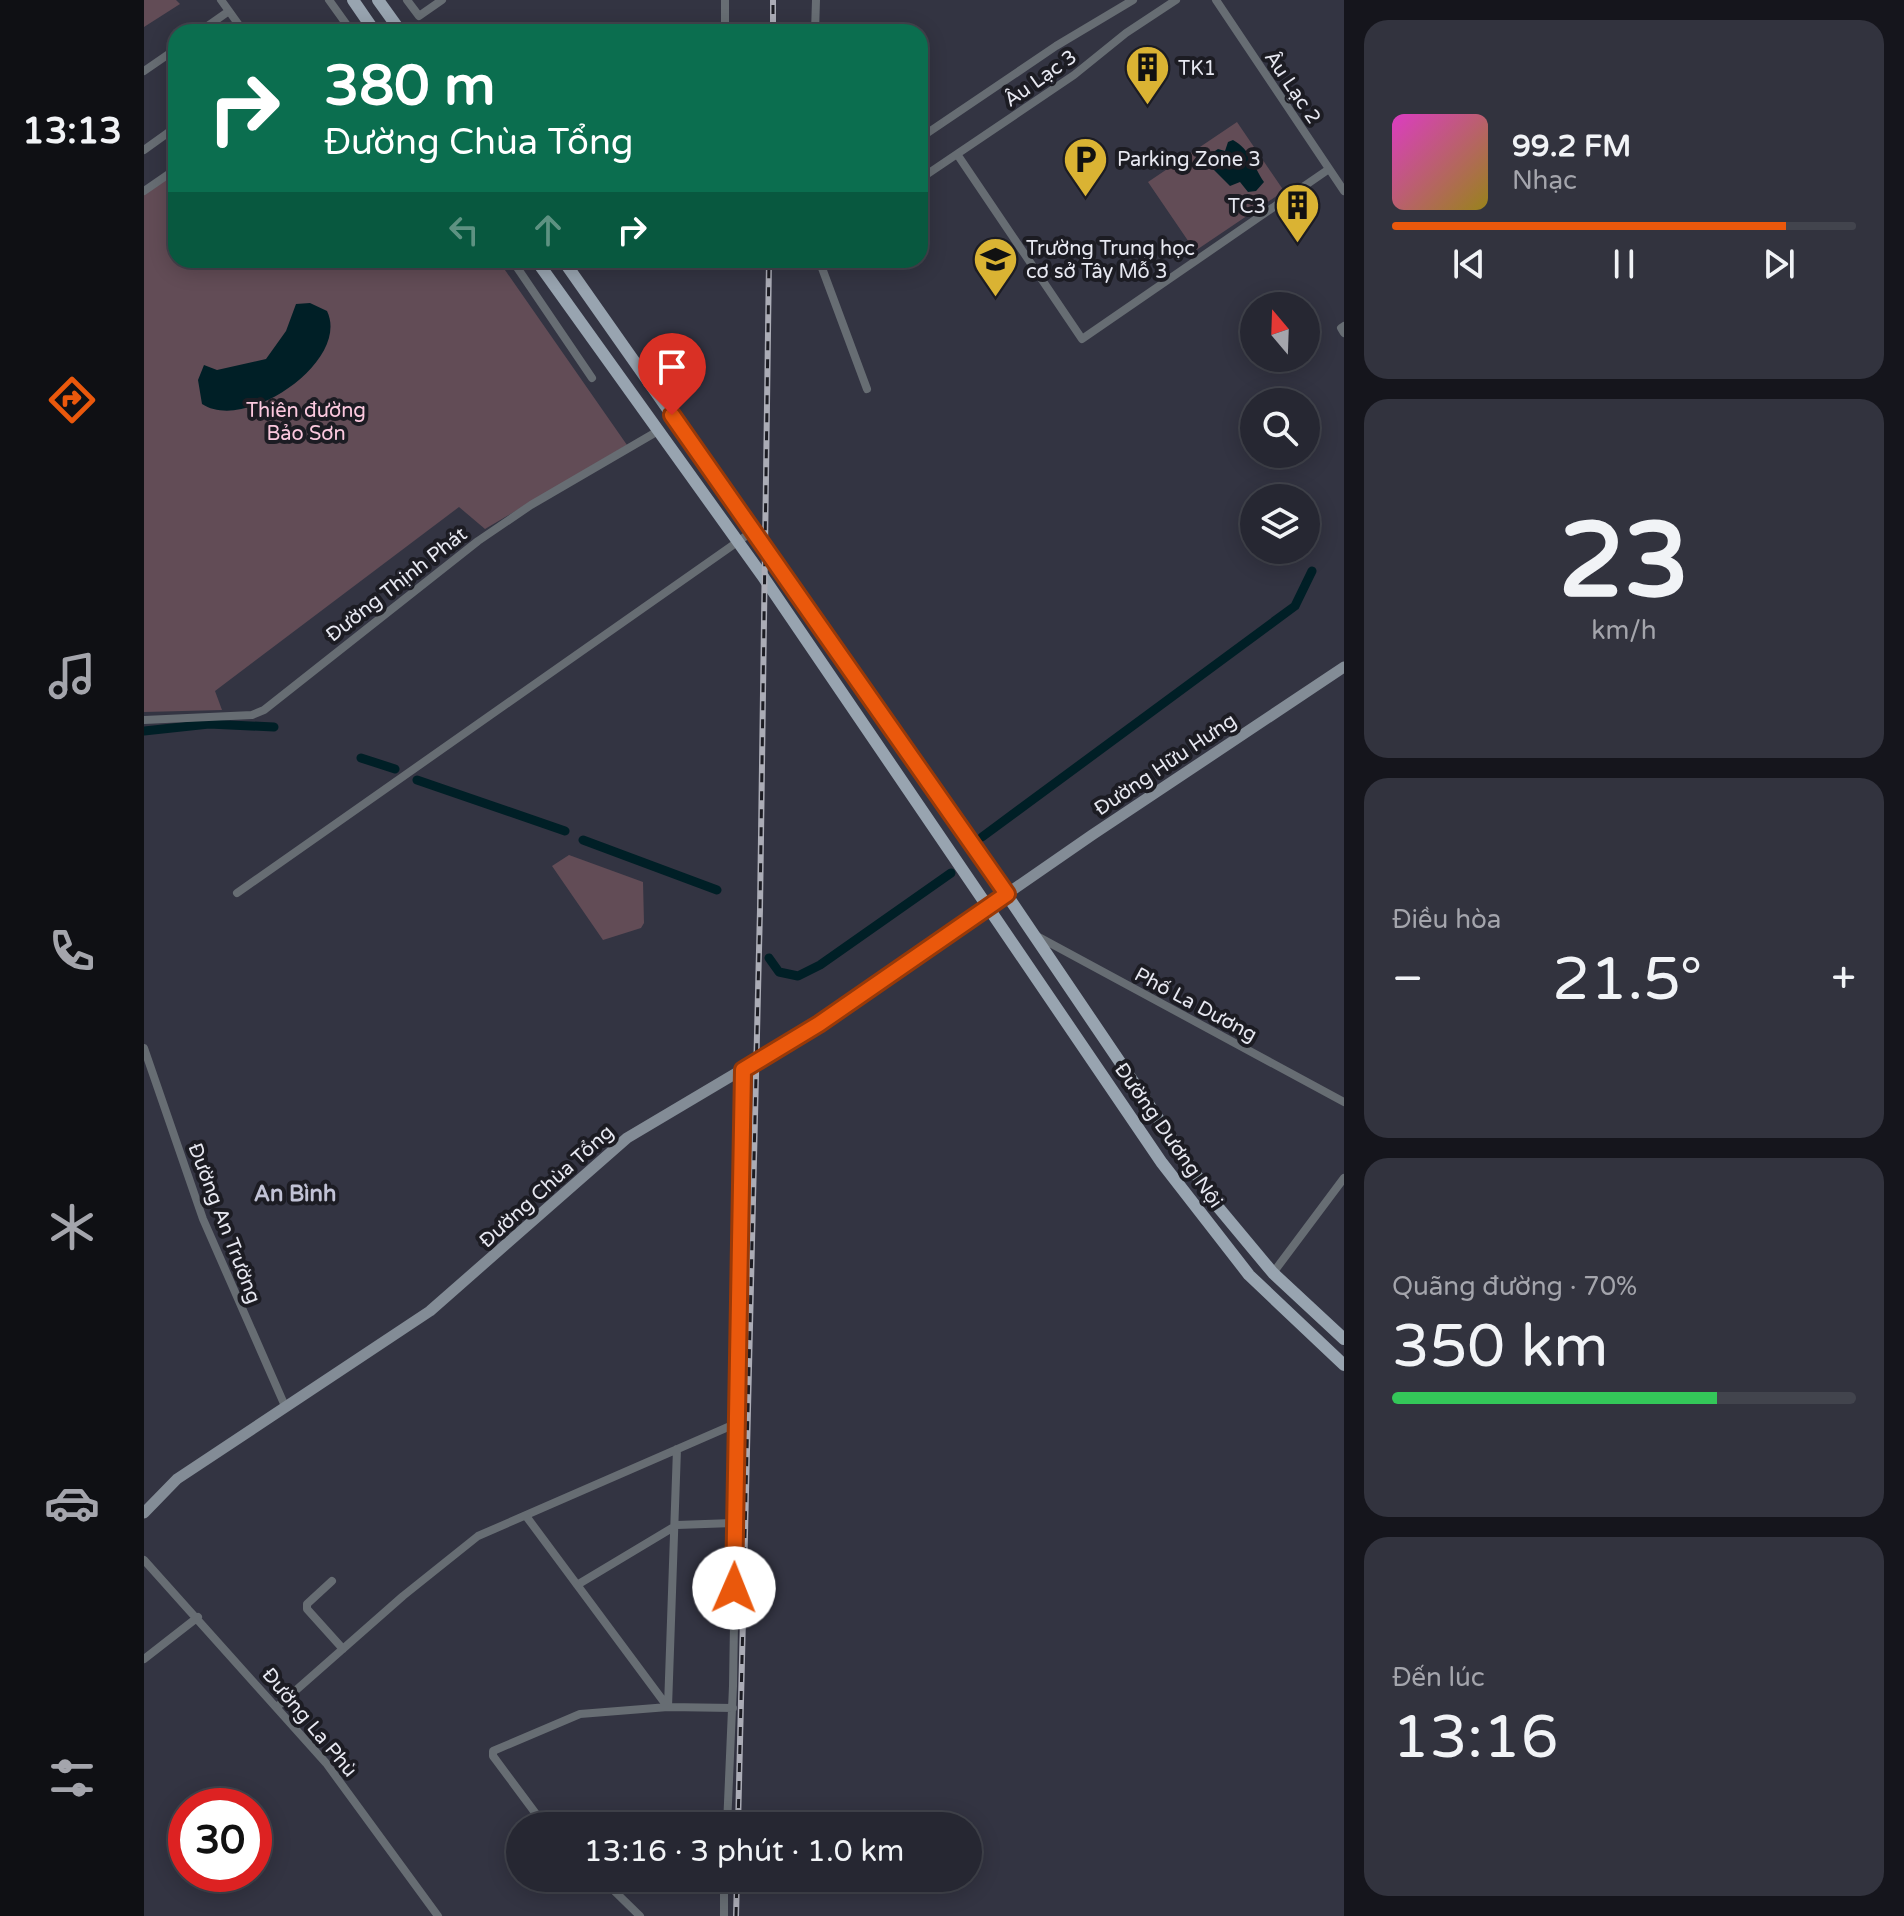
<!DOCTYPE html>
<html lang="vi">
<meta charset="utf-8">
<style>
:root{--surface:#262732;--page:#32333e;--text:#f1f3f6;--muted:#a4a5ac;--line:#42444d;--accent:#ea580c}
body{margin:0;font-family:"Varela Round",sans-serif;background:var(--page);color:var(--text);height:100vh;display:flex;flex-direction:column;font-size:30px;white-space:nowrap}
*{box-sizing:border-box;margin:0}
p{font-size:26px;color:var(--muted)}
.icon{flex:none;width:44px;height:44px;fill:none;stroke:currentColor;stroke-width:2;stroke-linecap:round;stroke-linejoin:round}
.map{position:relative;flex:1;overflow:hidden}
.sheet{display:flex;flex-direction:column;gap:20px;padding:20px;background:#15151c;width:560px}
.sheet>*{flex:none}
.banner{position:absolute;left:24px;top:24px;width:760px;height:244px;border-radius:24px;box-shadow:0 4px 20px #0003,0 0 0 2px var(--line);background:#0b6e4f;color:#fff;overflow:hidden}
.needle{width:52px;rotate:341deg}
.buttons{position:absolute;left:1096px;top:292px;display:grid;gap:16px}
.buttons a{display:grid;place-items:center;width:80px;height:80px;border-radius:50%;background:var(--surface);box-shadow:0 4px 20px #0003,0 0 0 2px var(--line);font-size:40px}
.speed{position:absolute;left:24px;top:1788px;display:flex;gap:16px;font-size:40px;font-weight:700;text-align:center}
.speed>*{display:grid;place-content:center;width:104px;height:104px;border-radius:50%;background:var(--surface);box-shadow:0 4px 20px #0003,0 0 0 2px var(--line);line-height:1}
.speed .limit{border:12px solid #d22;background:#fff;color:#111}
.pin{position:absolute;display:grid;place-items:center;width:68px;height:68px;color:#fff;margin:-82px -34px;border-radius:50% 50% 50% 0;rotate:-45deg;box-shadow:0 0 8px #0007}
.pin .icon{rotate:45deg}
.me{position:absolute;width:88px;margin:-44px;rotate:1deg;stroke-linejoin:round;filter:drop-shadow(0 0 6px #0008)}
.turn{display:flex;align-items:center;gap:28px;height:168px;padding:0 24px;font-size:36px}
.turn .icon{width:104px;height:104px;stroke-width:2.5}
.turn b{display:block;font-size:56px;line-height:68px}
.lanes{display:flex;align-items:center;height:76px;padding:0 24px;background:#0003;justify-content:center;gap:40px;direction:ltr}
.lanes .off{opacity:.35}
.big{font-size:60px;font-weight:600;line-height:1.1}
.sheet .card{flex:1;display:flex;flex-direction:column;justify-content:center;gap:12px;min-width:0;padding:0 28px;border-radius:24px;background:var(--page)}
.sheet .dial{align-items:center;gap:0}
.dial b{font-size:104px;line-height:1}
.song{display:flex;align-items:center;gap:24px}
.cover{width:96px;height:96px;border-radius:12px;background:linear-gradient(135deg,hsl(310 70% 55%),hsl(50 70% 35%))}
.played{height:8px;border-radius:4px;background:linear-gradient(90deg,var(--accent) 85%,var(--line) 85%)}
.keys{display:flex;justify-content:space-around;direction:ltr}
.heat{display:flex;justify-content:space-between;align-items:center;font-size:44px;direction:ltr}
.charge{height:12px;border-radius:6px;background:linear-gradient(90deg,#34c759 70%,var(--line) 0)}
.trip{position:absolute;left:362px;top:1812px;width:476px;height:80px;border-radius:40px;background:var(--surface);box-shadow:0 4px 20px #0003,0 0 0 2px var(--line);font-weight:600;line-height:80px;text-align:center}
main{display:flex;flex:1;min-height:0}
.menu{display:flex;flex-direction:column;width:144px;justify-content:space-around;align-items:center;background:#0f1014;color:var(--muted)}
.menu .icon{width:56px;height:56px}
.menu .active{color:var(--accent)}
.menu b{font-size:36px;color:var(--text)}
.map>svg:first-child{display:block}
.green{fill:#624c56}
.water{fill:#001f26}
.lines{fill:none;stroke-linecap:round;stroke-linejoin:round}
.canal{stroke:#001f26;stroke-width:9}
.street{stroke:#676d73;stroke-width:8}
.secondary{stroke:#838c96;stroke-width:11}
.primary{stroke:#98a4b0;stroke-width:12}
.rail-casing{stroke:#abacb6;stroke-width:6}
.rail{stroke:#1c1c23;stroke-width:3;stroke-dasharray:9;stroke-linecap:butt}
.route-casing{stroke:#983908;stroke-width:20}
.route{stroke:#ea580c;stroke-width:14}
.labels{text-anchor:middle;stroke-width:8;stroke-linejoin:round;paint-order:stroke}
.poi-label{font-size:20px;fill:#e7e8f1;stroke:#1c1c23;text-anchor:start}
.street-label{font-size:20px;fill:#e7e8f1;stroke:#1c1c23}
.park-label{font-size:20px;fill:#fbc8de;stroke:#1c1c23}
.neighbourhood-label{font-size:22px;font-weight:bold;fill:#c1c2d5;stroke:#1c1c23}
</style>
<main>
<nav class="menu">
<b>13:13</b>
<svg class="icon active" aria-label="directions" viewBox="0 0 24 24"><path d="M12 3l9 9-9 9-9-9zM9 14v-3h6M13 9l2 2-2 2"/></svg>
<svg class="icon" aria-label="music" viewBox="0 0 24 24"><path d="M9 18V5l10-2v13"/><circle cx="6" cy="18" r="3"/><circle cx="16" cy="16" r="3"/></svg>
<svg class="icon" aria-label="phone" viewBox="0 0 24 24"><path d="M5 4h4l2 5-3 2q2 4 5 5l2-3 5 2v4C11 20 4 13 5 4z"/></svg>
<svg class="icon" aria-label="climate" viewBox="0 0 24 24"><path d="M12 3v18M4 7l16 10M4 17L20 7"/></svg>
<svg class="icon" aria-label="car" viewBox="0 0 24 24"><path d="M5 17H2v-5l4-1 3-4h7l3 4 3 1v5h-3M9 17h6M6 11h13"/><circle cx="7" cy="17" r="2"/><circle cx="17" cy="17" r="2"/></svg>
<svg class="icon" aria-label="filters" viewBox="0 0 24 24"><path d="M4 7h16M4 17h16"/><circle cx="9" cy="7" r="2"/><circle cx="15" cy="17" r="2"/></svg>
</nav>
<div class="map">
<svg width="1200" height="1916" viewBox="0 0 1200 1916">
<rect width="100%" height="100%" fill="#333442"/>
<path class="green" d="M0,0H32L36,4L0,27Z
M1093,122L1140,191L1051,251L1004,182Z
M32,173V260H354L483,445L341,529L315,507L71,691L78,710L0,712V194Z
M425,855L499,882L500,923L497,928L459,940L408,866Z"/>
<path class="water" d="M1089,140C1107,150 1109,166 1120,182L1112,191L1104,192L1096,182L1086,186L1068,168V153L1074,149L1081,151L1084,142Z
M166,303L183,311C207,361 102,433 58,404L54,380L60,365L73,370L122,359L142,331L152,304Z"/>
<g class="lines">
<path class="canal" d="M0,731L65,724L130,727
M217,758L251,769
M273,780L421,831
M838,837L1151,606L1168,571
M439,840L573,890
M625,958L635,972L654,976L676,965L807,873"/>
<path class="street" d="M77,0L100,32
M185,0L208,32
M263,0L275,16L298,0
M1072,0L1200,191
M55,32L85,11
M581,32V0
M671,32L672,0
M0,71L32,49
M776,138L912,46L989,0
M0,150L32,127
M813,154L938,339L1185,169
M776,179L930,75L982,33L1032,0
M0,191L32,169
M368,260L448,378
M675,260L723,389
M1200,326L1197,328L1200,333
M0,720L108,715L120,710L334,541L387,505L514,431
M93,893L609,531
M891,935L1200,1102
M0,1048L59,1219L141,1406
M1129,1273L1200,1178
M382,1516L523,1706
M0,1560L182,1763L294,1916
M188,1581L163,1604V1609L199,1649
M433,1585L533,1525L589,1523
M0,1659L54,1617
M134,1706L259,1596L334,1536L591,1424
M524,1707L533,1449
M401,1826L349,1756V1751L436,1714L524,1707L589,1708
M583,1826L589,1686L599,1070
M457,1878L496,1916
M580,1916V1878"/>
<path class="secondary" d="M0,1513L33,1479L286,1311L483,1138L675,1024L948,835L1200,667"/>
<path class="primary" d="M209,0L231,32
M234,0L257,32
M392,260L620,578L1018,1163L1105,1275L1200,1365
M419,260L802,805L1074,1207L1129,1273L1200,1339"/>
<defs>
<path id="rail" d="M629,32V0
M594,1826L616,909L625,260
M592,1916L593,1878"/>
</defs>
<use href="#rail" class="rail-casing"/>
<use href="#rail" class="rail"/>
</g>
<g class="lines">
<defs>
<path id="route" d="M528,415L863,894L675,1024L599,1070L590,1588"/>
</defs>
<use href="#route" class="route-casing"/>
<use href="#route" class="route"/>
</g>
<defs>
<symbol id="building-pin" viewBox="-11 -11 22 30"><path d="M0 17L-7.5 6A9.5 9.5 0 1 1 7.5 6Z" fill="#dab333" stroke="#1c1c23"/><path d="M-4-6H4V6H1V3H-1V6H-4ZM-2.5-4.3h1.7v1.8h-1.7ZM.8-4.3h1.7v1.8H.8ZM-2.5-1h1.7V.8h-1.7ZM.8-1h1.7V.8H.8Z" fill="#111"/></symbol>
<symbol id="parking-pin" viewBox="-11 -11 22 30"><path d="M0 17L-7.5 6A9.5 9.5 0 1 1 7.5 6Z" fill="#dab333" stroke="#1c1c23"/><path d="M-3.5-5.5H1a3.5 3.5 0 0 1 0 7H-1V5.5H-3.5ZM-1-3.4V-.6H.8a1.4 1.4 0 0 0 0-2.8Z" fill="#111"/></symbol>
<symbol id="school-pin" viewBox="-11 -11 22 30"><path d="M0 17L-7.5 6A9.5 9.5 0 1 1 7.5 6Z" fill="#dab333" stroke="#1c1c23"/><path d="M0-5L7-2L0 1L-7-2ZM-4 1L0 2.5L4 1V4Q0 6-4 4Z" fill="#111"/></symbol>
</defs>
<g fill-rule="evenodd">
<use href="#building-pin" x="978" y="42" width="51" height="69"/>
<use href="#parking-pin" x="916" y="134" width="51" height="69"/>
<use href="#building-pin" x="1128" y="180" width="51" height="69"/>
<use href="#school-pin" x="826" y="234" width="51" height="69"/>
</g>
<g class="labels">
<g class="poi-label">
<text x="1034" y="75">TK1</text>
<text x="973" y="166">Parking Zone 3</text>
<text x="1122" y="213" text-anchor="end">TC3</text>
<text x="882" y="255">Trường Trung học<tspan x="882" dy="23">cơ sở Tây Mỗ 3</tspan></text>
</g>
<g class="street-label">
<text transform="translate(896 78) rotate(-35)" y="7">Âu Lạc 3</text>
<text transform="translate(1149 87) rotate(56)" y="7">Âu Lạc 2</text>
<text transform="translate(252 584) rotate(-38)" y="7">Đường Thịnh Phát</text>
<text transform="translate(1021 764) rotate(-34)" y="7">Đường Hữu Hưng</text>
<text transform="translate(1052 1004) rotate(28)" y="7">Phố La Dương</text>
<text transform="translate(1025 1135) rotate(55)" y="7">Đường Dương Nội</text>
<text transform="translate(402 1186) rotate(-42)" y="7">Đường Chùa Tổng</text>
<text transform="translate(81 1223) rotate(69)" y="7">Đường An Trường</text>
<text transform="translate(166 1722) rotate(50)" y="7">Đường La Phù</text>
</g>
<g class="park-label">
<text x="162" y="417">Thiên đường<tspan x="162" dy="23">Bảo Sơn</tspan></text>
</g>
<g class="neighbourhood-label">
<text x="151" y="1201">An Bình</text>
</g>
</g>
</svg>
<div class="buttons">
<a><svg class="needle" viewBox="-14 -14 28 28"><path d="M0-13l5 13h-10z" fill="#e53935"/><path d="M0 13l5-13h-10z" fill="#a4a5ac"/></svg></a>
<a><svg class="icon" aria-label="search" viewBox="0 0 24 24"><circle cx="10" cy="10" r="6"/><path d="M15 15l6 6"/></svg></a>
<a><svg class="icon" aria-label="layers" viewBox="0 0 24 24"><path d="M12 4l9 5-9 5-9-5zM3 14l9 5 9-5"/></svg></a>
</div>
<div class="speed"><div class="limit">30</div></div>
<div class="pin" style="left:528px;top:415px;background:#d93025"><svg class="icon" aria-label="arrive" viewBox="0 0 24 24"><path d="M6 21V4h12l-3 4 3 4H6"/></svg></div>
<svg class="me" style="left:590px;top:1588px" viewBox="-20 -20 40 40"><circle r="19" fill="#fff"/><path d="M0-13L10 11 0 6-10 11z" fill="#ea580c"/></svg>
<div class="trip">13:16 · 3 phút · 1.0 km</div>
<div class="banner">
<div class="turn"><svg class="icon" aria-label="right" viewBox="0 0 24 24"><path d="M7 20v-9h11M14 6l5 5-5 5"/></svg><div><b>380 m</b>Đường Chùa Tổng</div></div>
<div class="lanes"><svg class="icon off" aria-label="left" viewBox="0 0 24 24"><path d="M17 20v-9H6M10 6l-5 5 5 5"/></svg><svg class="icon off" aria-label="ahead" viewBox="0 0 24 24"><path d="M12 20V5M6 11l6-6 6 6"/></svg><svg class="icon" aria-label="right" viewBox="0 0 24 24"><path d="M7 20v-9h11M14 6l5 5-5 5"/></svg></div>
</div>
</div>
<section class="sheet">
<div class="card">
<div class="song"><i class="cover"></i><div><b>99.2 FM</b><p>Nhạc</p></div></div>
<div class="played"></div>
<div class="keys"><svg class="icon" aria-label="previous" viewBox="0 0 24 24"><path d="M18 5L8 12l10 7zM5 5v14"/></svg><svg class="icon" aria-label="pause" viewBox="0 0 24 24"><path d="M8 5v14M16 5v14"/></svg><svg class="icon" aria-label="next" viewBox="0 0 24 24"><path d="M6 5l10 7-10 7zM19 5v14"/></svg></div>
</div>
<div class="card dial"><b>23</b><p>km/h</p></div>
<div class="card"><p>Điều hòa</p>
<div class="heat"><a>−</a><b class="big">21.5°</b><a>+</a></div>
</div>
<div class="card"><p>Quãng đường · 70%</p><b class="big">350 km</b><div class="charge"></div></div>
<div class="card"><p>Đến lúc</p><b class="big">13:16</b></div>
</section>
</main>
